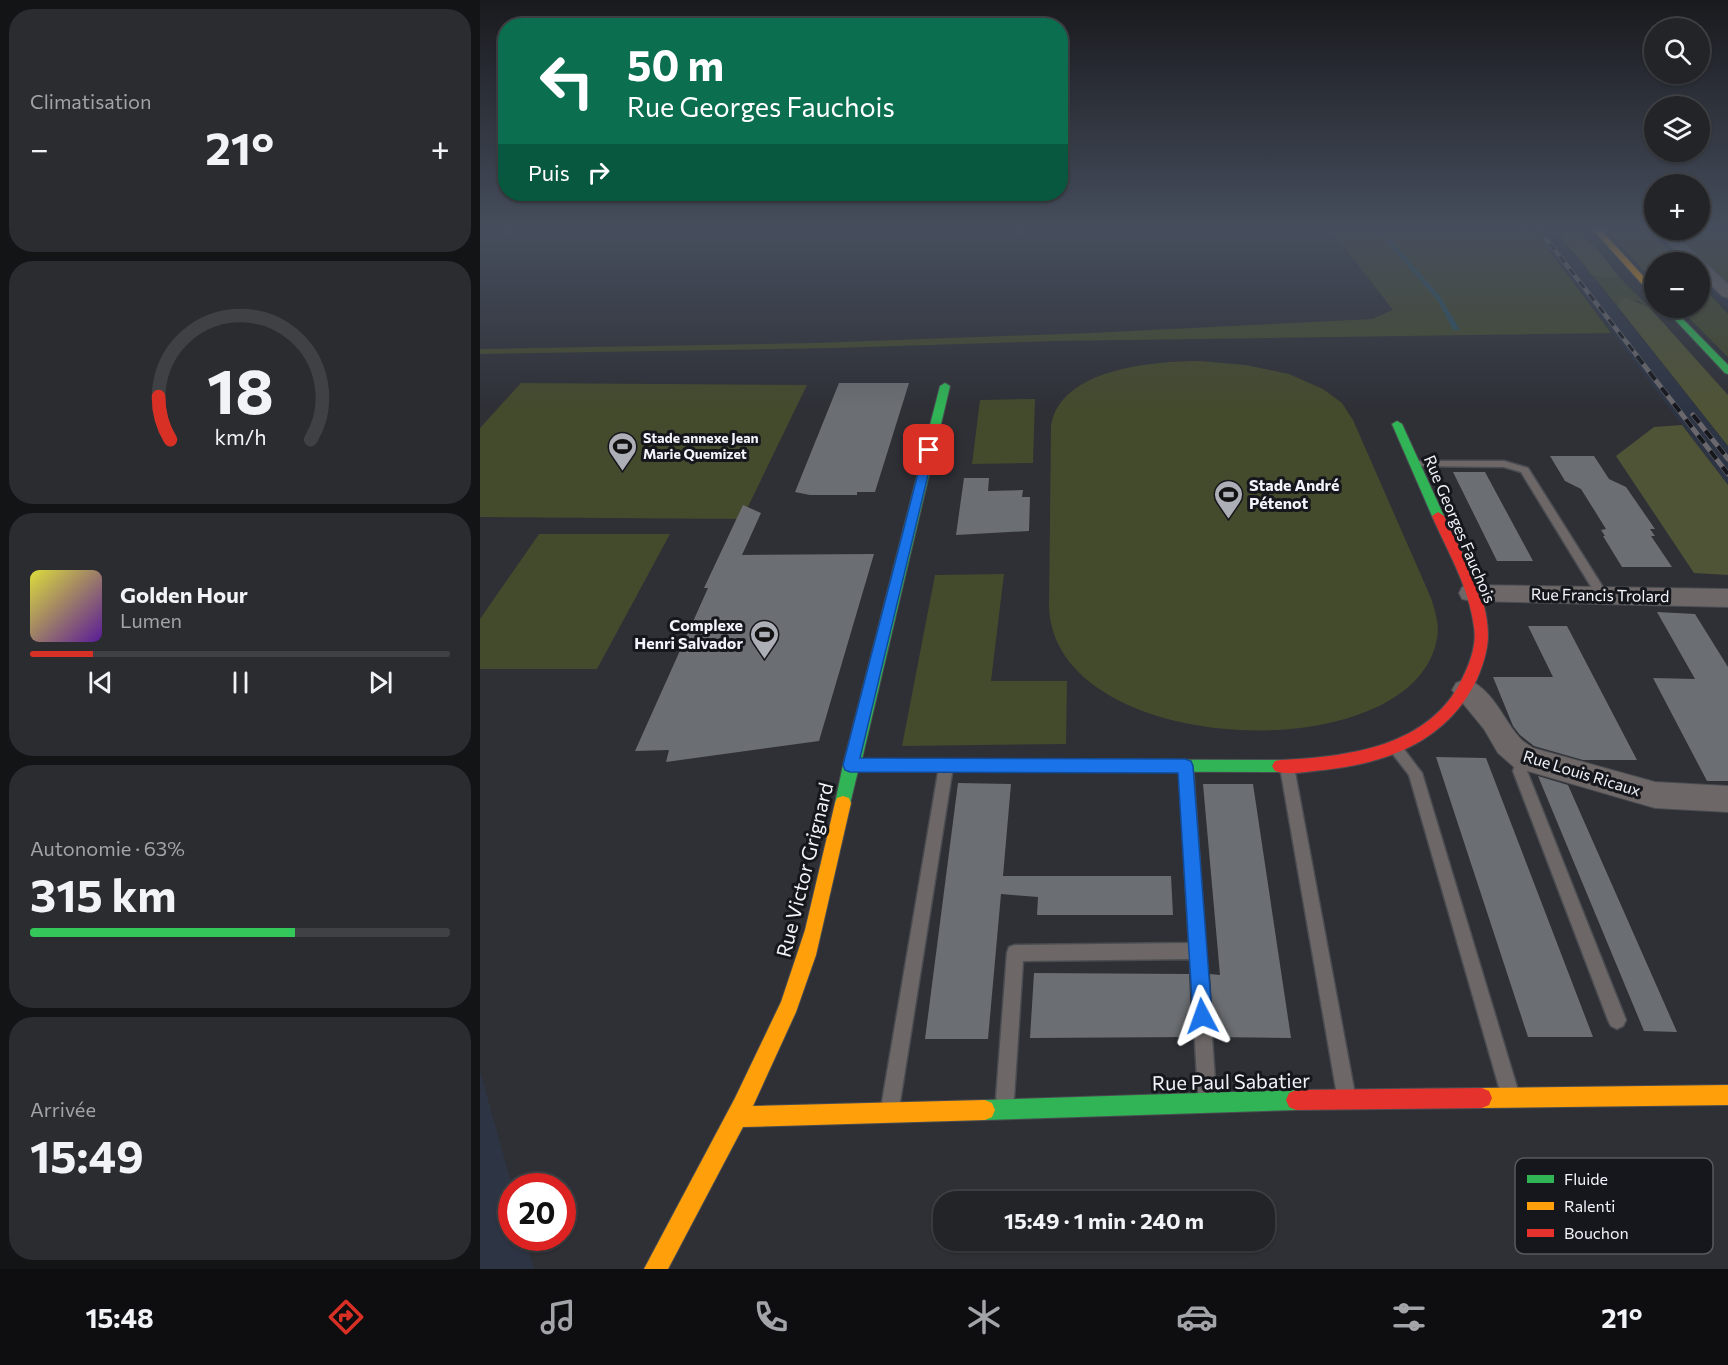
<!DOCTYPE html>
<html lang="fr">
<meta charset="utf-8">
<style>
:root{--surface:#222428;--page:#2a2c30;--text:#f1f3f6;--muted:#a2a4a8;--line:#3f4145;--accent:#d93025}
body{margin:0;font-family:Commissioner,sans-serif;background:var(--page);color:var(--text);height:100vh;display:flex;flex-direction:column;font-size:22px;white-space:nowrap}
*{box-sizing:border-box;margin:0}
p{font-size:20px;color:var(--muted)}
.icon{flex:none;width:33px;height:33px;fill:none;stroke:currentColor;stroke-width:2;stroke-linecap:round;stroke-linejoin:round}
.map{position:relative;flex:1;overflow:hidden}
.panel{display:flex;flex-direction:column;gap:9px;padding:9px;background:#131416;width:480px}
.panel>*{flex:none}
.top-card{position:absolute;left:18px;top:18px;width:570px;height:183px;border-radius:24px;box-shadow:0 2px 4px #0004,0 0 0 2px var(--line);background:#0b6e4f;color:#fff;overflow:hidden}
.fabs{position:absolute;left:1164px;top:18px;display:grid;gap:12px}
.fabs a{display:grid;place-items:center;width:66px;height:66px;border-radius:50%;background:var(--surface);box-shadow:0 2px 4px #0004,0 0 0 2px var(--line);font-size:30px}
.speed{position:absolute;left:18px;top:1173px;display:flex;gap:12px;font-size:30px;font-weight:700;text-align:center}
.speed>*{display:grid;place-content:center;width:78px;height:78px;border-radius:50%;background:var(--surface);box-shadow:0 2px 4px #0004,0 0 0 2px var(--line);line-height:1}
.speed .limit{border:9px solid #d22;background:#fff;color:#111}
.pin{position:absolute;display:grid;place-items:center;width:51px;height:51px;color:#fff;margin:-26px;border-radius:12px;box-shadow:0 3px 9px #0006}
.me{position:absolute;width:66px;margin:-33px;rotate:356deg;stroke-linejoin:round;filter:drop-shadow(0 0 4px #0008)}
.turn{display:flex;align-items:center;gap:21px;height:126px;padding:0 30px;font-size:27px}
.turn .icon{width:78px;height:78px;stroke-width:2.5}
.turn b{display:block;font-size:42px;line-height:51px}
.then{display:flex;align-items:center;height:57px;padding:0 30px;background:#0003;gap:12px;font-size:22px}
.big{font-size:45px;font-weight:700;line-height:1.1}
.panel .tile{flex:1;display:flex;flex-direction:column;justify-content:center;gap:9px;min-width:0;padding:0 21px;border-radius:24px;background:var(--page)}
.panel .dial{align-items:center;gap:0}
.dial svg{height:156px;overflow:visible;fill:none;stroke:var(--line);stroke-width:7;stroke-linecap:round;text-anchor:middle}
.dial text{fill:var(--text);stroke:none}
.song{display:flex;align-items:center;gap:18px}
.cover{width:72px;height:72px;border-radius:9px;background:linear-gradient(135deg,hsl(60 70% 55%),hsl(270 70% 35%))}
.played{height:6px;border-radius:3px;background:linear-gradient(90deg,var(--accent) 15%,var(--line) 15%)}
.keys{display:flex;justify-content:space-around;direction:ltr}
.heat{display:flex;justify-content:space-between;align-items:center;font-size:33px;direction:ltr}
.charge{height:9px;border-radius:4px;background:linear-gradient(90deg,#34c759 63%,var(--line) 0)}
.trip{position:absolute;left:453px;top:1191px;width:342px;height:60px;border-radius:24px;background:var(--surface);box-shadow:0 2px 4px #0004,0 0 0 2px var(--line);font-weight:700;line-height:60px;text-align:center}
.menu{display:flex;height:96px;justify-content:space-around;align-items:center;background:#0e0e10;color:var(--muted)}
.menu .icon{width:42px;height:42px}
.menu .current{color:var(--accent)}
.menu b{font-size:27px;color:var(--text)}
main{display:flex;flex:1;min-height:0}
.map>svg:first-child{display:block}
.built{fill:#2d3443}
.green{fill:#444a2c}
.forest{fill:#4f5436}
.water{fill:#2a5361}
.building{fill:#6b6e72}
.lines{fill:none;stroke-linecap:round;stroke-linejoin:round}
.lane-casing{stroke:#4a4c51;stroke-width:3}
.street-casing{stroke:#4a4c51;stroke-width:2}
.fast-casing{stroke:#4a4c51;stroke-width:2}
.slow-casing{stroke:#4a4c51;stroke-width:2}
.jam-casing{stroke:#4a4c51;stroke-width:2}
.lane{fill:#6d6867;fill-rule:evenodd}
.street{fill:#6d6867;fill-rule:evenodd}
.fast{fill:#30b455;fill-rule:evenodd}
.slow{fill:#ff9f0a;fill-rule:evenodd}
.jam{fill:#e5322d;fill-rule:evenodd}
.rail-far1-casing{stroke:#6a686c;stroke-width:4.5}
.rail-casing{stroke:#6a686c;stroke-width:5}
.rail-far1{stroke:#15171c;stroke-width:3;stroke-dasharray:8;stroke-linecap:butt}
.rail{stroke:#15171c;stroke-width:4;stroke-dasharray:10;stroke-linecap:butt}
.route{fill:#1a73e8;stroke:#114b97;stroke-width:1.5}
.labels{text-anchor:middle;stroke-width:6;stroke-linejoin:round;paint-order:stroke}
.far-poi-label{font-size:14px;font-weight:bold;fill:#f1f4fb;stroke:#15171c;text-anchor:start}
.poi-label{font-size:16px;font-weight:bold;fill:#f1f4fb;stroke:#15171c;text-anchor:start}
.street-label{font-size:16px;fill:#f1f4fb;stroke:#15171c}
.near-street-label{font-size:20px;fill:#f1f4fb;stroke:#15171c}
.key{fill:#15171c;stroke:#57595f;stroke-width:1.5}
.key-label{font-size:16px;fill:#f1f4fb}
</style>
<main>
<section class="panel">
<div class="tile"><p>Climatisation</p>
<div class="heat"><a>−</a><b class="big">21°</b><a>+</a></div>
</div>
<div class="tile dial"><svg viewBox="0 0 100 80">
<path d="M14 69A42 42 0 1 1 86 69"/>
<path d="M14 69A42 42 0 0 1 8 47" stroke="#d93025"/>
<text x="50" y="56" font-size="32" font-weight="700">18</text>
<text x="50" y="72" font-size="11">km/h</text>
</svg></div>
<div class="tile">
<div class="song"><i class="cover"></i><div><b>Golden Hour</b><p>Lumen</p></div></div>
<div class="played"></div>
<div class="keys"><svg class="icon" aria-label="previous" viewBox="0 0 24 24"><path d="M18 5L8 12l10 7zM5 5v14"/></svg><svg class="icon" aria-label="pause" viewBox="0 0 24 24"><path d="M8 5v14M16 5v14"/></svg><svg class="icon" aria-label="next" viewBox="0 0 24 24"><path d="M6 5l10 7-10 7zM19 5v14"/></svg></div>
</div>
<div class="tile"><p>Autonomie · 63%</p><b class="big">315 km</b><div class="charge"></div></div>
<div class="tile"><p>Arrivée</p><b class="big">15:49</b></div>
</section>
<div class="map">
<svg width="1248" height="1269" viewBox="0 0 1248 1269">
<rect width="100%" height="100%" fill="#2e3036"/>
<path class="built" d="M1055,231H1076L1248,446V485Z
M1170,231H1248V309L1220,280V262H1201Z
M0,1071L32,1186V1238H45L54,1269H0Z"/>
<path class="green" d="M852,231H1055L1131,333L576,341L354,348L0,354V349L335,343L610,333L892,319L913,310Z
M1128,231H1170L1200,262H1174V282Z
M1193,231H1248V286Z
M1113,276L1131,278L1138,276L1169,307L1158,301H1140L1138,307Z
M1220,284L1248,314V357L1199,308H1220Z
M720,361L766,365L809,374L843,389L862,403L873,420L951,598C955,611 960,625 957,638C936,771 576,760 569,608L571,426C580,368 675,361 720,361Z
M41,383L327,385L262,519L0,517V428Z
M555,399L553,463L492,464L500,400Z
M59,534H190L117,669H0V619Z
M524,574L511,681H587L586,744L422,746L455,575Z"/>
<path class="forest" d="M1076,231H1098L1118,250L1138,276L1131,278L1113,276Z
M1146,298L1169,307L1248,395V446L1138,307L1140,300Z
M1202,425L1248,485V575L1214,573L1136,456L1174,427Z"/>
<path class="water" d="M897,231H903L960,296L980,330H973L958,301Z"/>
<path class="building" d="M359,383H429L395,492H377V495H330L315,492Z
M1070,456H1114L1129,479L1146,487L1175,529H1170L1175,536H1171L1192,567H1142L1123,536H1125L1121,530L1126,529L1101,489L1085,481Z
M973,472H1005L1053,561H1017Z
M484,478H509L508,491L543,490L542,497H550L549,531L476,535Z
M263,505L281,513L262,555L394,554L339,741L186,762L189,750L155,751L228,588H224Z
M1177,612L1215,614L1248,667V781H1227L1173,678L1215,679Z
M1048,626H1087L1157,760H1103L1054,746L1040,735L1033,726L1013,677H1073Z
M956,757L1006,758L1113,1037H1048Z
M1058,776L1088,785L1197,1032L1164,1031Z
M478,783L531,784L523,876H691L693,915H557L558,897L521,894L508,1039H445Z
M723,784H773L811,1038L734,1037L730,974L740,975Z
M554,973L709,974L712,1037L550,1038Z"/>
<g class="lines">
<defs>
<path id="lane" d="M935,461H1024L1048,468L1126,592L1128,595L1126,598H1118L1041,472L1024,467L932,466V462Z
M915,742L920,744L942,773L1037,1087L1034,1093L1028,1096L1022,1093L1019,1087L929,775L908,748L910,744Z
M1044,752L1049,754L1051,758L1047,771L1146,1020L1143,1026L1137,1029L1131,1026L1128,1020L1033,771L1039,754Z
M466,761L471,763L473,767L420,1102L417,1108L411,1111L405,1108L402,1102L459,767L461,763Z
M807,761L812,763L814,767L874,1089L871,1095L865,1098L859,1095L856,1089L800,767L802,763Z
M706,762L711,764L713,768L736,1094L733,1100L727,1103L721,1100L718,1094L710,959L543,961L534,1098L531,1104L525,1107L519,1104L516,1098L527,953L529,947L535,945L709,943L699,768L701,764Z"/>
<path id="street" d="M1176,231H1191L1248,284V298L1242,296L1220,274V262H1208Z
M991,585L1248,589V607L991,601L982,599L979,593L982,587Z
M986,679C1012,688 1022,717 1038,736C1042,741 1048,745 1053,748L1175,782L1248,786V812L1175,808L1034,767L1018,753L1004,729L972,690L976,683Z"/>
<path id="fast" d="M1184,308H1192L1248,365V374L1245,373Z
M465,383L470,386L382,759L800,760L805,761L808,766L805,771L800,772L378,771L369,808L363,810L357,808L355,803L363,765L460,386Z
M917,421L922,424L964,516L962,519H954L952,516L912,424Z
M816,1090L823,1093L826,1100L823,1107L816,1110L505,1120L498,1117L495,1110L498,1103L505,1100Z"/>
<path id="slow" d="M1114,231H1122L1174,288V294H1171Z
M363,796L369,798L371,803L336,955L316,1012L273,1106L505,1100L512,1103L515,1110L512,1117L505,1120L263,1127L188,1269H164L255,1098L301,1002L325,930L355,803L357,798Z
M1248,1085V1105L1002,1108L995,1105L992,1098L995,1091L1002,1088Z"/>
<path id="jam" d="M958,512L964,516C981,553 1008,593 1008,635C1008,650 1003,665 997,679C968,740 909,763 844,770C829,771 809,776 795,771L792,766L795,761L800,760C867,757 950,747 982,679C990,663 997,645 994,627C989,587 968,552 952,516Z
M1002,1088L1009,1091L1012,1098L1009,1105L1002,1108L816,1110L809,1107L806,1100L809,1093L816,1090Z"/>
</defs>
<use href="#lane" class="lane-casing"/>
<use href="#street" class="street-casing"/>
<use href="#fast" class="fast-casing"/>
<use href="#slow" class="slow-casing"/>
<use href="#jam" class="jam-casing"/>
<use href="#lane" class="lane"/>
<use href="#street" class="street"/>
<use href="#fast" class="fast"/>
<use href="#slow" class="slow"/>
<use href="#jam" class="jam"/>
<defs>
<path id="rail-far1" d="M1060,231L1158,357"/>
<path id="rail" d="M1157,356L1248,474
M1213,415L1248,459"/>
</defs>
<use href="#rail-far1" class="rail-far1-casing"/>
<use href="#rail" class="rail-casing"/>
<use href="#rail-far1" class="rail-far1"/>
<use href="#rail" class="rail"/>
</g>
<linearGradient id="sky" x2="0" y2="1"><stop stop-color="#191a1e"/><stop offset="0.56" stop-color="#464e5d"/><stop offset="1" stop-color="#464e5d" stop-opacity="0"/></linearGradient>
<rect width="1248" height="409" fill="url(#sky)"/>
<path class="route" d="M449,447L454,450L380,758L705,759L711,761L713,766L732,1016L729,1022L722,1025L715,1022L713,1016L698,773L370,772L365,770L363,765L444,450Z"/>
<defs>
<symbol id="stadium-pin" viewBox="-11 -11 22 30"><path d="M0 17L-7.5 6A9.5 9.5 0 1 1 7.5 6Z" fill="#adafb6" stroke="#15171c"/><path d="M0-5a6.5 5 0 1 0 0 10a6.5 5 0 1 0 0-10ZM-3.5-1.8h7v3.6h-7Z" fill="#111"/></symbol>
</defs>
<g fill-rule="evenodd">
<use href="#stadium-pin" x="126" y="430" width="33" height="45"/>
<use href="#stadium-pin" x="732" y="478" width="33" height="45"/>
<use href="#stadium-pin" x="268" y="618" width="33" height="45"/>
</g>
<g class="labels">
<g class="far-poi-label">
<text x="163" y="443">Stade annexe Jean<tspan x="163" dy="16">Marie Quemizet</tspan></text>
</g>
<g class="poi-label">
<text x="769" y="491">Stade André<tspan x="769" dy="18">Pétenot</tspan></text>
<text x="263" y="631" text-anchor="end">Complexe<tspan x="263" dy="18">Henri Salvador</tspan></text>
</g>
<g class="street-label">
<text transform="translate(980 529) rotate(67)" y="6">Rue Georges Fauchois</text>
<text transform="translate(1120 595) rotate(1)" y="6">Rue Francis Trolard</text>
<text transform="translate(1102 773) rotate(17)" y="6">Rue Louis Ricaux</text>
</g>
<g class="near-street-label">
<text transform="translate(325 870) rotate(-76)" y="7">Rue Victor Grignard</text>
<text transform="translate(751 1082) rotate(-1)" y="7">Rue Paul Sabatier</text>
</g>
</g>
<rect x="1035" y="1158" width="198" height="96" rx="9" class="key"/>
<rect x="1047" y="1175" width="27" height="8" fill="#30b455"/>
<rect x="1047" y="1202" width="27" height="8" fill="#ff9f0a"/>
<rect x="1047" y="1229" width="27" height="8" fill="#e5322d"/>
<g class="key-label">
<text x="1084" y="1185">Fluide</text>
<text x="1084" y="1212">Ralenti</text>
<text x="1084" y="1239">Bouchon</text>
</g>
</svg>
<div class="fabs">
<a><svg class="icon" aria-label="search" viewBox="0 0 24 24"><circle cx="10" cy="10" r="6"/><path d="M15 15l6 6"/></svg></a>
<a><svg class="icon" aria-label="layers" viewBox="0 0 24 24"><path d="M12 4l9 5-9 5-9-5zM3 14l9 5 9-5"/></svg></a>
<a>+</a>
<a>−</a>
</div>
<div class="speed"><div class="limit">20</div></div>
<div class="pin" style="left:449px;top:450px;background:#d93025"><svg class="icon" aria-label="arrive" viewBox="0 0 24 24"><path d="M6 21V4h12l-3 4 3 4H6"/></svg></div>
<svg class="me" style="left:722px;top:1016px" viewBox="-20 -20 40 40"><path d="M0-17L14 15 0 8-14 15z" fill="#1a73e8" stroke="#fff" stroke-width="4"/></svg>
<div class="trip">15:49 · 1 min · 240 m</div>
<div class="top-card">
<div class="turn"><svg class="icon" aria-label="left" viewBox="0 0 24 24"><path d="M17 20v-9H6M10 6l-5 5 5 5"/></svg><div><b>50 m</b>Rue Georges Fauchois</div></div>
<div class="then">Puis<svg class="icon" aria-label="right" viewBox="0 0 24 24"><path d="M7 20v-9h11M14 6l5 5-5 5"/></svg></div>
</div>
</div>
</main>
<nav class="menu">
<b>15:48</b>
<svg class="icon current" aria-label="directions" viewBox="0 0 24 24"><path d="M12 3l9 9-9 9-9-9zM9 14v-3h6M13 9l2 2-2 2"/></svg>
<svg class="icon" aria-label="music" viewBox="0 0 24 24"><path d="M9 18V5l10-2v13"/><circle cx="6" cy="18" r="3"/><circle cx="16" cy="16" r="3"/></svg>
<svg class="icon" aria-label="phone" viewBox="0 0 24 24"><path d="M5 4h4l2 5-3 2q2 4 5 5l2-3 5 2v4C11 20 4 13 5 4z"/></svg>
<svg class="icon" aria-label="climate" viewBox="0 0 24 24"><path d="M12 3v18M4 7l16 10M4 17L20 7"/></svg>
<svg class="icon" aria-label="car" viewBox="0 0 24 24"><path d="M5 17H2v-5l4-1 3-4h7l3 4 3 1v5h-3M9 17h6M6 11h13"/><circle cx="7" cy="17" r="2"/><circle cx="17" cy="17" r="2"/></svg>
<svg class="icon" aria-label="filters" viewBox="0 0 24 24"><path d="M4 7h16M4 17h16"/><circle cx="9" cy="7" r="2"/><circle cx="15" cy="17" r="2"/></svg>
<b>21°</b>
</nav>
